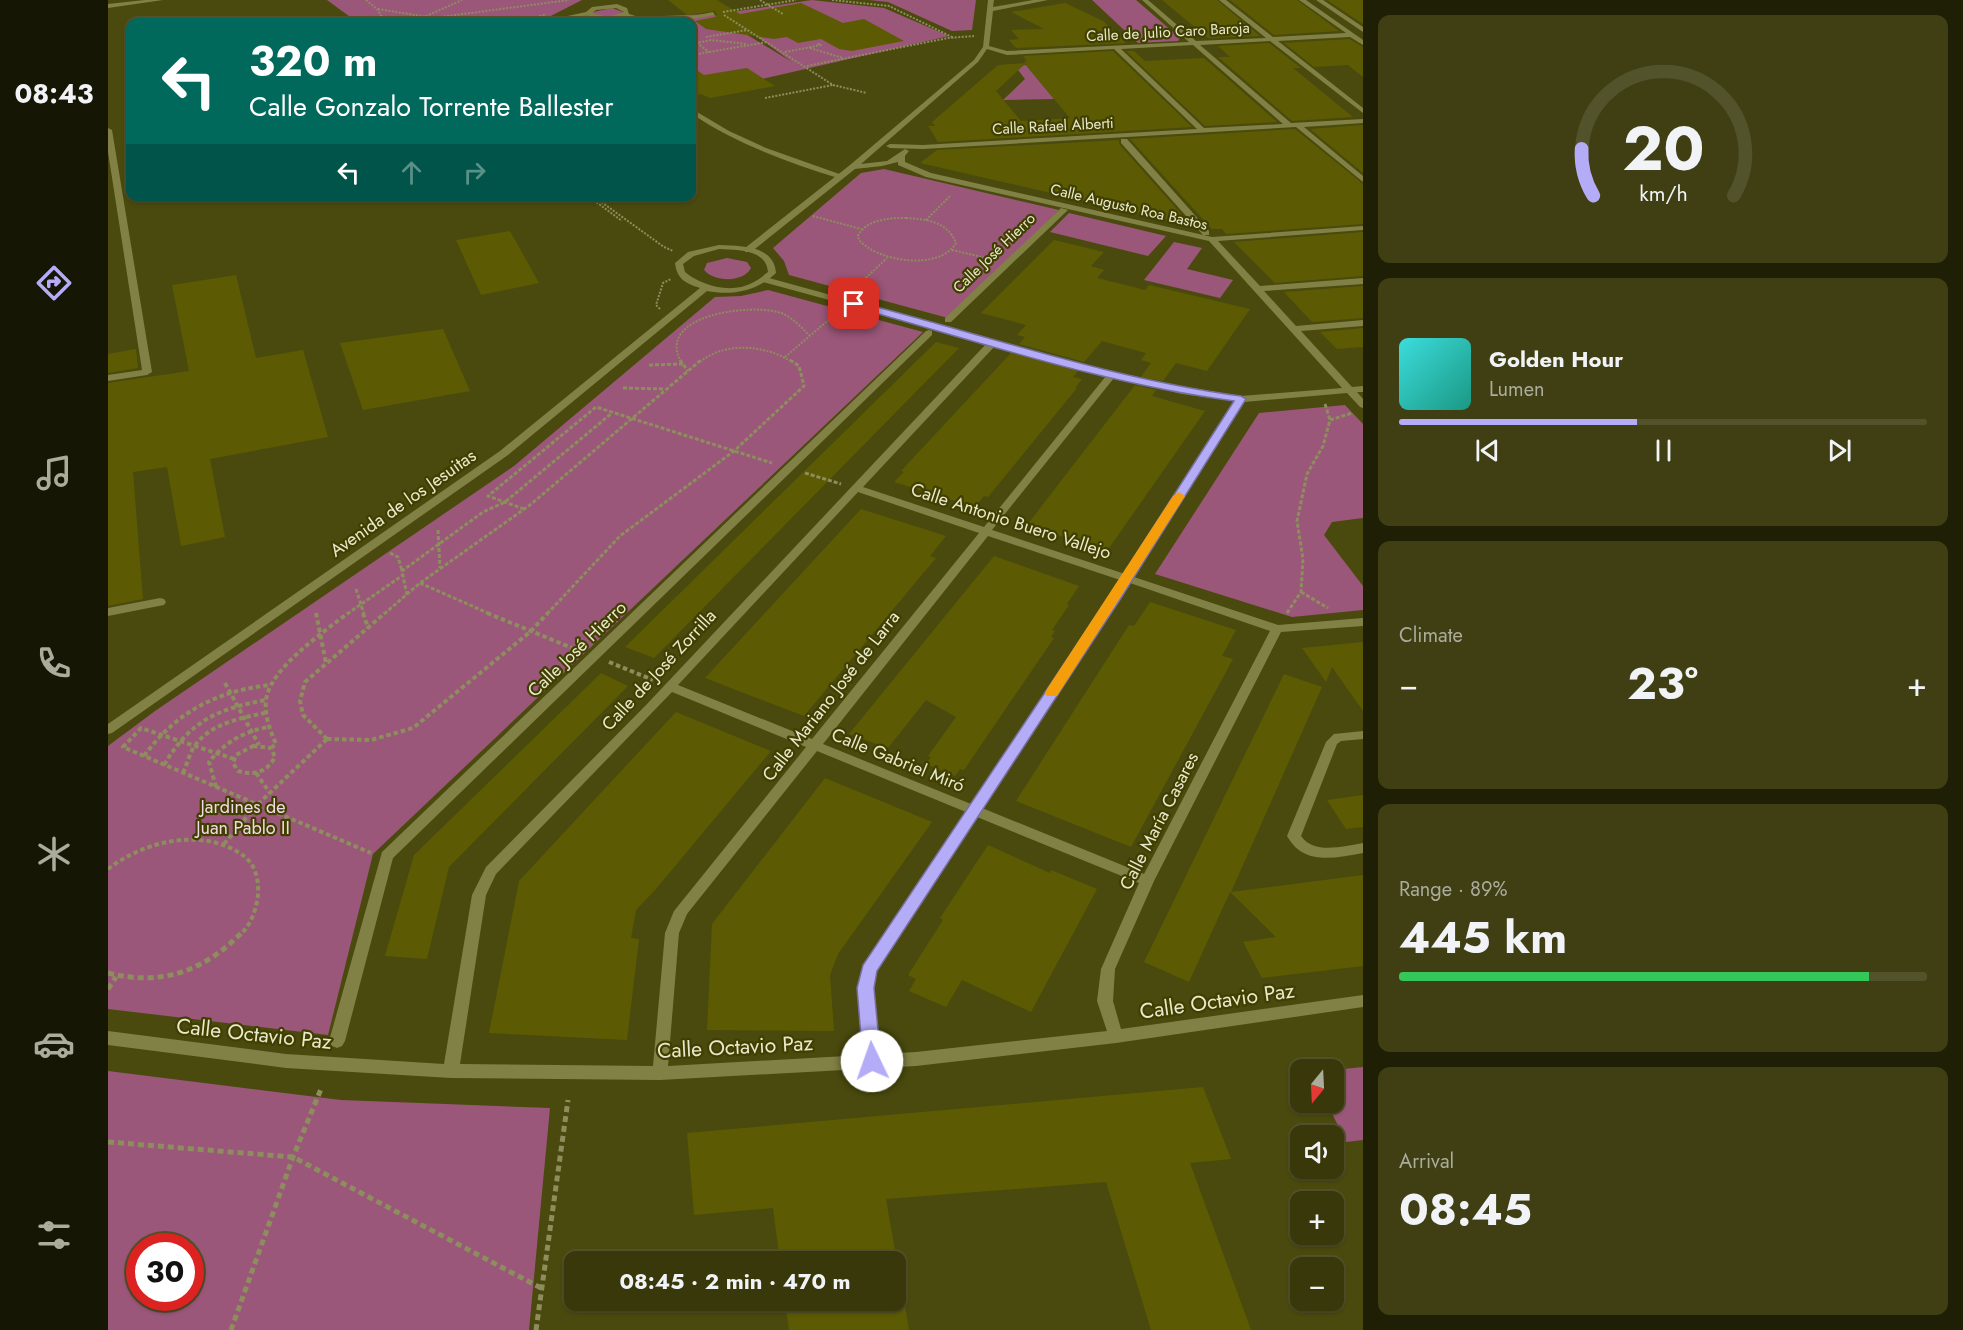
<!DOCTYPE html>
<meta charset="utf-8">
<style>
:root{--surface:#38380a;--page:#3f3f13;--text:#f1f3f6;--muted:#abac9c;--line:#52522b;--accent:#b5acf8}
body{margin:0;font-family:Jost,sans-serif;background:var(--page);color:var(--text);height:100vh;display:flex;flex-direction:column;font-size:22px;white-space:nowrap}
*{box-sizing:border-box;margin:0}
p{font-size:20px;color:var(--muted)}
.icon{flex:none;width:33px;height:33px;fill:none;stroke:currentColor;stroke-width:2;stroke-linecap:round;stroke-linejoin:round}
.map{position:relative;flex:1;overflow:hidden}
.drawer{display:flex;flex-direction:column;gap:15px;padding:15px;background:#1f1f06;width:600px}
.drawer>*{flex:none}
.hud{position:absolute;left:18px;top:18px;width:570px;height:183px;border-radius:12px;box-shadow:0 2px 4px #0004,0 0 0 2px var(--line);background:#00695c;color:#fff;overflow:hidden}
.needle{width:39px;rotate:198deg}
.buttons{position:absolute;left:1182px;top:1059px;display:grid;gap:12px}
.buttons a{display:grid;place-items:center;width:54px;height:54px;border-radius:12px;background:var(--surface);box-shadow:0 2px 4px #0004,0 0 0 2px var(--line);font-size:30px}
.speed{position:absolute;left:18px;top:1233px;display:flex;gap:12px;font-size:30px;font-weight:700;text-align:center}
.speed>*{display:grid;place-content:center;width:78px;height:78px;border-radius:50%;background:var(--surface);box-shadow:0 2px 4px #0004,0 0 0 2px var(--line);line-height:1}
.speed .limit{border:9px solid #d22;background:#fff;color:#111}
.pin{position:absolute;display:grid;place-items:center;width:51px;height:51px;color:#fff;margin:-26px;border-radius:12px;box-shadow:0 3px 9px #0006}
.me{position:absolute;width:66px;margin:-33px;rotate:357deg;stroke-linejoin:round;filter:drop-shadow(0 0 4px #0008)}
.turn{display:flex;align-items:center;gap:21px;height:126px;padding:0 24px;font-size:27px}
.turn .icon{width:78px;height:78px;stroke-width:2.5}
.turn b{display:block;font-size:42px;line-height:51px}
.lanes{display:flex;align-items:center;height:57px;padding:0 24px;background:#0003;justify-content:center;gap:30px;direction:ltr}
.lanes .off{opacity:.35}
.big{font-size:45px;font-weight:700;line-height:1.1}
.drawer .card{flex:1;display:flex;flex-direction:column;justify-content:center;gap:9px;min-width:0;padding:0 21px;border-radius:12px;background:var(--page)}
.drawer .dial{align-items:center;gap:0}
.dial svg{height:156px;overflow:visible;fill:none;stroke:var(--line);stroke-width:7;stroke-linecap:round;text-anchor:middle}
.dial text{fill:var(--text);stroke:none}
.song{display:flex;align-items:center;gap:18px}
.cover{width:72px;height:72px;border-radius:9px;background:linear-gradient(135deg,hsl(180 70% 55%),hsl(170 70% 35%))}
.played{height:6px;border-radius:3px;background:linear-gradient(90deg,var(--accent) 45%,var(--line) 45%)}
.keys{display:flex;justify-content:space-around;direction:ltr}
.heat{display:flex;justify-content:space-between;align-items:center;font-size:33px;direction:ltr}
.charge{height:9px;border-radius:4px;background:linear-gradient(90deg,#34c759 89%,var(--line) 0)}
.trip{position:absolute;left:456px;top:1251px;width:342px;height:60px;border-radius:12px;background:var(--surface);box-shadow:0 2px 4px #0004,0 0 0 2px var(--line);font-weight:700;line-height:60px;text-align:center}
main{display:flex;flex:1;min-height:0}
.tab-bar{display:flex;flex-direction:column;width:108px;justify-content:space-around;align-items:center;background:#161604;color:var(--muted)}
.tab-bar .icon{width:42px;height:42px}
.tab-bar .on{color:var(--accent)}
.tab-bar b{font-size:27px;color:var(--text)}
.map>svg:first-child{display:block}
.green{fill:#9b5779;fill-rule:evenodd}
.building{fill:#5c5b03;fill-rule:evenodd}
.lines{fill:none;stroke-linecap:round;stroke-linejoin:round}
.path-far3{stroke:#8d8d5e;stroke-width:2;stroke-dasharray:2 1.5;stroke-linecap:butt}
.path-far2{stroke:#8d8d5e;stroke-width:3;stroke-dasharray:4 2;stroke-linecap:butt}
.path-far1{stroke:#8d8d5e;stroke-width:4;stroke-dasharray:4.5 3;stroke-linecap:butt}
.path{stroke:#8d8d5e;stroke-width:5;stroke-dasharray:6 4;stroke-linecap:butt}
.service{fill:#818145;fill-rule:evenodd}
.pedestrian{fill:#818145;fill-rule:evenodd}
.minor{fill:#818145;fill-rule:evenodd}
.tertiary{fill:#818145;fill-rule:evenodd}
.route{fill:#b5acf8;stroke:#7670a1;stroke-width:1.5}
.slow{fill:#f59e0b}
.labels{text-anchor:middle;stroke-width:4.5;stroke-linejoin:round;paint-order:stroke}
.far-street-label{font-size:15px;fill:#e9eacd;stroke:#403f00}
.street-label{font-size:18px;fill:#e9eacd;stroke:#403f00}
.park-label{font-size:18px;fill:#f2dae4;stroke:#403f00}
.near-street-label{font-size:21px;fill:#e9eacd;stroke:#403f00}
</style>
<main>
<nav class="tab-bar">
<b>08:43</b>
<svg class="icon on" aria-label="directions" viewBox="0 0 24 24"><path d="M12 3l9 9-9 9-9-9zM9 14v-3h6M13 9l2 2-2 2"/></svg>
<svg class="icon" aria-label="music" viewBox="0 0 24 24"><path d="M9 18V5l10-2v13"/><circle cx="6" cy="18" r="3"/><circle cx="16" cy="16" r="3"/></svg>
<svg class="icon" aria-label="phone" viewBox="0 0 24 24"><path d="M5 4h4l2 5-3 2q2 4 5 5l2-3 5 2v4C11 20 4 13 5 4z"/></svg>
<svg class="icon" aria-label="climate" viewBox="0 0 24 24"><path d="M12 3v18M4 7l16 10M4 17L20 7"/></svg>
<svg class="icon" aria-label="car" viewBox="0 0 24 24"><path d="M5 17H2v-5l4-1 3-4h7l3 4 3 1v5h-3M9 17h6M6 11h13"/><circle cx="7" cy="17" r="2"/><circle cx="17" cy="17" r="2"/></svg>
<svg class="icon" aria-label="filters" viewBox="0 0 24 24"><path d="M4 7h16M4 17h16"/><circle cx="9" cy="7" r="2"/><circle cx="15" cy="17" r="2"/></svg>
</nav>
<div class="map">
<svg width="1255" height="1330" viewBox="0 0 1255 1330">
<rect width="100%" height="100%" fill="#4a4a0e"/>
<path class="green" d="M219,0H474L431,22H249Z
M704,0L776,8L841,36L584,95V22H449L457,18L504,8L529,17L605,14L684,62L617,13Z
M761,0H868L864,30L844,31L780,2Z
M984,0H1028L1072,38L1070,41L1030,43Z
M918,65L946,99L895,100L917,79L907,66Z
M776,169L951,210L840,318L681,275L676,261L665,248L753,173Z
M961,213L1058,236L1040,256L942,232Z
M1066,242L1094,248L1079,269L1125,280L1112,298L1036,280Z
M619,258L639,262L643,268C635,283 606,282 596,270L599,263Z
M660,290L815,332L265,854L220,1035L0,1009V746L47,711L406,466L607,297L633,296Z
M1237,405L1255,424V518L1224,522L1216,535L1255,586V610L1184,617L1047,574L1151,413Z
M1255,1067V1140L1238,1142L1219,1103L1226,1102V1070Z
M0,1071L233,1100L442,1108L421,1330H0ZM32,1246H82V1298H32Z"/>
<path class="building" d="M560,0H609L632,14L693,3L735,23L756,19L796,41L744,51L731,49L713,39L690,43L679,37L666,39L598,29L587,21L607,17L609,15L607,11L579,15Z
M1054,0H1109L1152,36L1100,38Z
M1122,0H1189L1231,31L1166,35Z
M1219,0H1255V24Z
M957,3L995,21L1018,43L908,48L901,40L911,39L903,30L936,29L903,12Z
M1241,39L1255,47V77L1240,65L1206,67L1176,43Z
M1161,43L1193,68H1185L1245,117L1184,121L1110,57H1122L1110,46Z
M1005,51L1084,127L830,142L820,126H827L824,122L890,65L918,63L916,61H919L915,56ZM917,64L931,81L962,118L913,121L888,91Z
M1018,51H1026L1037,61L1096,58L1169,122L1097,126Z
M584,67L596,75L639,68L667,86L602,98L593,94L584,96Z
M1255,125V173L1202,129Z
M1187,129L1255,184V224L1118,234L1114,229H1104L1022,139Z
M1011,140V144L1075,216L1070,222L812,163L829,150Z
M402,231L431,283L373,295L348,240Z
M1255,232V276L1167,283L1126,242Z
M946,240L996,252L983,266L996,270L989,278L1037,290L1041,285L1142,309L1099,371L1068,363L1055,381L1033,377L1043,363L1033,360L1038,353L994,341L976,362L911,344L917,337L909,335L918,325L873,313Z
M128,275L148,358L195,350L220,437L102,459L117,537L73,546L59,467L25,472L35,599L0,606V383L81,371L64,285Z
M1255,286V318L1204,322L1176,292Z
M1255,328V347L1229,349L1212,332Z
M335,329L362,391L255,410L232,343Z
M828,342L851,348L546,658L517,647Z
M28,349L30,368L0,373V354Z
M903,353L970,371L965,377L974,379L967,388H969L880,497L876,496L867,507L786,482L796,472L793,471Z
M1027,385L1048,390L1044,396L1097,411L999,551L919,525Z
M753,509L838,536L822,556L828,558L696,716L597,678Z
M886,556L971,586L959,604L961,605L944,630L947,631L943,637L946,638L856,770L852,769L847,776L818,764L823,757L820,756L848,717L818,700L780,748L741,734Z
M1042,602L1128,630L1114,656L1125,659L1023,847L908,801L1021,625L1026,626Z
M1255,642V711L1224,667L1218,682L1194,648Z
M493,673L520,686L341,867L319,959L277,956L306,855Z
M1176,674L1214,687L1123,892L1255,875V966L1154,978L1135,942L1168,937L1122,892L1081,982L1036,962Z
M568,712L663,751L548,889L528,910L523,938L531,939L519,1040L381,1033L411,881Z
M717,778L824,822L730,954L722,975L726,1031L599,1030L604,924Z
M1255,795V827L1238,829L1219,800Z
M880,845L942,873L943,870L989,889L923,1012L854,980L838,1007L801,991L808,979L800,975L835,920L832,918Z
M1095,1087L1123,1159L1082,1163L1143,1330H1043L998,1182L778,1199L789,1262H672L665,1208L586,1215L579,1133Z
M677,1300H796L801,1330H681Z"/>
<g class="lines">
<path class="path-far3" d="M258,0L269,9L277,22
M652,0L675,14
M724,0L781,6L846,38
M270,9L325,18L461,0
M615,12L688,0
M616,15L725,85L759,93
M305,22L354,0
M415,22L438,14
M598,37L639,30
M589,43L601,52
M584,44L603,40L639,44
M702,48L735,58
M677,52L713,45L709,43
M584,55L659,42
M699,66L840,38L866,36
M657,98L725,85
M480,196L514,221
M485,196L556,247L565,251
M705,216L753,229
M798,218C819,219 840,222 848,243C832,271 770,262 751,240L750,235C760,219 781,218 798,218Z
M818,220L843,195
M844,250L882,259
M745,290L779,258
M552,309L548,305L555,283L563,279
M677,357L730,312
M573,362C547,314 645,303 673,313C684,317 694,328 702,336
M592,362C617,341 658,345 684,362"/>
<path class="path-far2" d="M572,360L580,371
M541,365L575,364
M515,388L557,389
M1217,404L1222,420
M697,473L733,484
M416,509L380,496L488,407L664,463
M330,530L332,568
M282,553L290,557L294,571
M312,583L382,614
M248,589L256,614
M1193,592L1220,608
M299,595L294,571L375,512L397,502L504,413
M1179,613L1193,592L1195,559L1189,521L1199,474L1215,446L1222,420L1244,413
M239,614L295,575
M276,614L312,583L422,505L593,360
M439,614L512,536L626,451L696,386L691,366L682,360"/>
<path class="path-far1" d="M208,613L218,663
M255,613L260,628
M379,613L469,650
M501,662L545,680
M117,683L151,745
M219,739L263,740L305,728L422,632L440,613
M219,739L195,715L192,701L197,682L277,613
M145,746L163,748L167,757C159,772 146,776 130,771L125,763L128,755Z
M163,748L168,744C161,728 155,712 159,695C167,665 217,631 240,613
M36,756C68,712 109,691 162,685
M126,759L33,728L15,747L263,853
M56,765C82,721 109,709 158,700
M75,773C79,764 81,755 86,747C101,724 132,718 157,713
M148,773L162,793
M108,787L101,762C117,742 135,732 160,727
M116,844L149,805L219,739
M0,869C35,842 90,828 130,852C146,861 151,876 150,894C149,907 144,922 135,932"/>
<path class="path" d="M0,973C54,987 99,970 136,930
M0,989L8,977
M0,1142L185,1157L433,1288
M123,1330L185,1157L213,1089
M428,1330L460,1100"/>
<path class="service" d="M509,4L519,8L521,14L547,22H539L516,17L494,20L479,15L453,22H446L455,17L478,12L484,7ZM508,8L516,12L500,17L484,13L488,10Z
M605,12L607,15L565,22H554Z
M584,109L621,131L658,148L737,176L730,178C679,162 629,144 584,114Z"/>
<path class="pedestrian" d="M1013,139H1019L1101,231V235H1095L1013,143Z
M953,208L960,210L843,322H837V318Z
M821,330L824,331V335L285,858L237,1041L234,1046L229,1048L224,1046L221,1041L274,852L818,331Z"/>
<path class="minor" d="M37,0H55L0,8V4Z
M880,0H886L885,7L925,0H940L885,11L881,46L899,51L1081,42L1034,0H1040L1088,41L1158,38L1111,0H1118L1165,37L1238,33L1191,0H1198L1255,40V45L1242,37L1170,41L1255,108V113L1162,41L1092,45L1183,123L1255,119V123L1196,127L1255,176V182L1188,127L815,149L782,148L778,146L782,144L815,145L1089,129L1006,49L899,55L879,49L870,62L753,164L779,161L797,149L801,151L797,156V162L823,173L1104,237L1255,226V230L1110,241L1152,286L1255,278V284L1156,291L1188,326L1255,320V326L1193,331L1244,387L1255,386V392H1249L1255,399V408L1252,407L1239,393L1136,402L1026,577L1170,625L1255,618V626L1173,632L1046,881L1007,969L1005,1001L1013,1029L1255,995V1007L1008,1043L808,1066L552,1080L343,1078L178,1068L0,1045V1031L178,1054L336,1064L364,895L378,867L539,704L879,343L655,282V278H661L1006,373L1074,388L1133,396L1234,388L1101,241L818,177L790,165V162L774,166L747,169L643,252H637V248L742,165L866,60L875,47ZM1085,45L1175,124L1096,128L1013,49ZM887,346L998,376L876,527L755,487ZM1006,378L1074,394L1127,401L1017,574L884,530ZM750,492L871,533L704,739L570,685ZM880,536L1012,580L863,804L715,744ZM1022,583L1162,631L1036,874L874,808ZM564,692L698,747L566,911L557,933L545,1066L352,1064L378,895L388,874ZM709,751L858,812L754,969L750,988L756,1055L560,1066L571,933L579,914ZM869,817L1031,883L993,969L989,1001L999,1031L808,1052L771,1054L766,988L768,970Z
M1208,0H1215L1255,27V32Z
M0,128L4,130L44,372L39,375L0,381V375L34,370L0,152Z
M52,598L56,599L58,602L56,605L0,616V608Z
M1255,731V739L1233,741L1229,744L1193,836C1206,855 1236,846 1255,843V853C1226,858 1196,866 1179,836L1218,742L1226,734Z"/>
<path class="tertiary" d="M611,245C633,246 666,245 668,273C649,291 625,296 599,291L400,455L4,733L0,734V724L392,451L592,288C577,283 569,279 567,263L580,252ZM611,249C629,250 658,249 660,272C655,276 650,280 644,283C623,294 594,286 577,272L575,264L586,256Z"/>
</g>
<path class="route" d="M746,301C875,334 1000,378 1133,396L1138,399L1013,598L769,971L766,988L773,1061L770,1066L764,1069L757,1066L755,1061L749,988L755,965L1000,598L1126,401C995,384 869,341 742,306L741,304Z"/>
<path class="slow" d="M1071,492L1077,496L949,696H939L937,693L939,689L1065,496Z"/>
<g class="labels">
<g class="far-street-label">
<text transform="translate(1060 32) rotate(-3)" y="5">Calle de Julio Caro Baroja</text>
<text transform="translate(945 126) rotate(-3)" y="5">Calle Rafael Alberti</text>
<text transform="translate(1021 207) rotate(13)" y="5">Calle Augusto Roa Bastos</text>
<text transform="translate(886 253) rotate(-44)" y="5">Calle José Hierro</text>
</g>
<g class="street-label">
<text transform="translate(295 503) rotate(-35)" y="6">Avenida de los Jesuitas</text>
<text transform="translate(903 521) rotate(18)" y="6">Calle Antonio Buero Vallejo</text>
<text transform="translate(469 649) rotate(-44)" y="6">Calle José Hierro</text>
<text transform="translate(551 670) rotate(-47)" y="6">Calle de José Zorrilla</text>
<text transform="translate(723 696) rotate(-52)" y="6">Calle Mariano José de Larra</text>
<text transform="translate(790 760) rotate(22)" y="6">Calle Gabriel Miró</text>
<text transform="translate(1051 821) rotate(-63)" y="6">Calle María Casares</text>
</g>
<g class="park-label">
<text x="135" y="813">Jardines de<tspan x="135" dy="21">Juan Pablo II</tspan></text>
</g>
<g class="near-street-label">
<text transform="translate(1109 1001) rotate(-8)" y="7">Calle Octavio Paz</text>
<text transform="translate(146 1034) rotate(6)" y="7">Calle Octavio Paz</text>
<text transform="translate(627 1047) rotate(-3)" y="7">Calle Octavio Paz</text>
</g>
</g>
</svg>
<div class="buttons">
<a><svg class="needle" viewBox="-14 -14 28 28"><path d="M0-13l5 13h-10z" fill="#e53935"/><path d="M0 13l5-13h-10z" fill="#abac9c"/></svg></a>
<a><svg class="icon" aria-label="sound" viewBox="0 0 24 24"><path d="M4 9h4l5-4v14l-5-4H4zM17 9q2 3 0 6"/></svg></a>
<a>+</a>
<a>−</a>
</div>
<div class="speed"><div class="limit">30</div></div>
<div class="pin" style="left:746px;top:304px;background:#d93025"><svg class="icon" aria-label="arrive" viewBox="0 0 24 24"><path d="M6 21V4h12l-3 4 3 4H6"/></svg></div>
<svg class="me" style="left:764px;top:1061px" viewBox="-20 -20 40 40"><circle r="19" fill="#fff"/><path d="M0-13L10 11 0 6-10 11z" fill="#b5acf8"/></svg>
<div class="trip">08:45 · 2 min · 470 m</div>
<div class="hud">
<div class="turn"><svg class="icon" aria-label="left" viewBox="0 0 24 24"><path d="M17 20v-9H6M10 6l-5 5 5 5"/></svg><div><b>320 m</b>Calle Gonzalo Torrente Ballester</div></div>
<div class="lanes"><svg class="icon" aria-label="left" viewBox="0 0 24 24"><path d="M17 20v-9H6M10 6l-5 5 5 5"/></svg><svg class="icon off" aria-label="ahead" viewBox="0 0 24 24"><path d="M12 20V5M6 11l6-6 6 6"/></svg><svg class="icon off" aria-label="right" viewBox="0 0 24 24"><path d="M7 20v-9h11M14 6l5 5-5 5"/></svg></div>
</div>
</div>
<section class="drawer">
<div class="card dial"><svg viewBox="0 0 100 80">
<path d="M14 69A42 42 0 1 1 86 69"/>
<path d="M14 69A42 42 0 0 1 8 45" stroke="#b5acf8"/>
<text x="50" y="56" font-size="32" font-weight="700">20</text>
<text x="50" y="72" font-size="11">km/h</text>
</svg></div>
<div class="card">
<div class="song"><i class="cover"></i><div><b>Golden Hour</b><p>Lumen</p></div></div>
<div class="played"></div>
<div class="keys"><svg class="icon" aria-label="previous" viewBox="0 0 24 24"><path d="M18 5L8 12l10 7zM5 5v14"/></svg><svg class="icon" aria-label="pause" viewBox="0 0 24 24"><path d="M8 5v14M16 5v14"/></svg><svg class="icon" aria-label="next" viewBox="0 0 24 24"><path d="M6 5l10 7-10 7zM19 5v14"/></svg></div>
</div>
<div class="card"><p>Climate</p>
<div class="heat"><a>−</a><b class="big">23°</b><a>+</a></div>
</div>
<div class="card"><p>Range · 89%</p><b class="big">445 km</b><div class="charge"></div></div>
<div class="card"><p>Arrival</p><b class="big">08:45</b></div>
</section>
</main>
